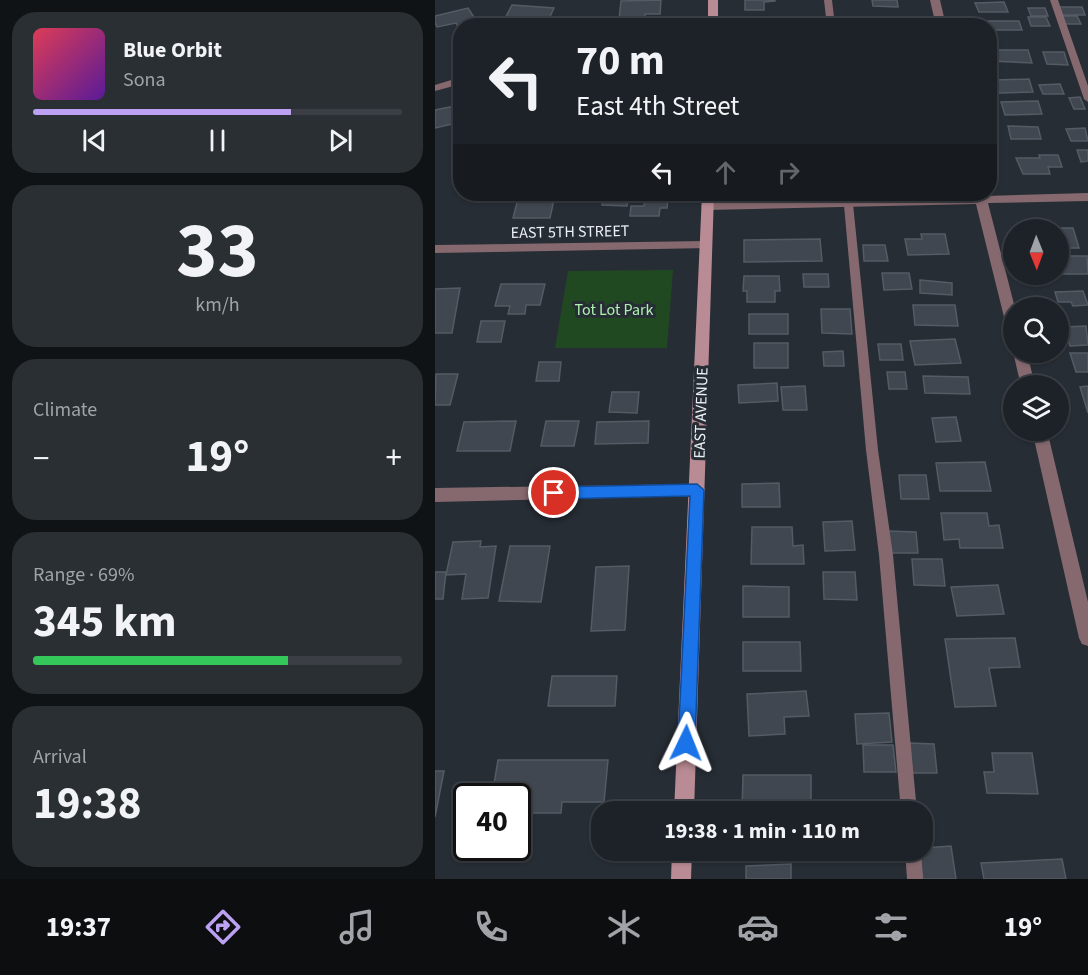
<!DOCTYPE html>
<meta charset="utf-8">
<style>
:root{--surface:#1d2228;--page:#2a2f34;--text:#f1f3f6;--muted:#a0a4a8;--line:#3b3f45;--accent:#bca0f2}
body{margin:0;font-family:"Source Sans 3",sans-serif;background:var(--page);color:var(--text);height:100vh;display:flex;flex-direction:column;font-size:22px;white-space:nowrap}
*{box-sizing:border-box;margin:0}
p{font-size:20px;color:var(--muted)}
.icon{flex:none;width:33px;height:33px;fill:none;stroke:currentColor;stroke-width:2;stroke-linecap:round;stroke-linejoin:round}
.map{position:relative;flex:1;overflow:hidden}
.side{display:flex;flex-direction:column;gap:12px;padding:12px;background:#101316;width:435px}
.side>*{flex:none}
.guide{position:absolute;left:18px;top:18px;width:544px;height:183px;border-radius:24px;box-shadow:0 2px 4px #0004,0 0 0 2px var(--line);background:#1d2228;color:var(--text);overflow:hidden}
.needle{width:39px;rotate:179deg}
.tools{position:absolute;left:568px;top:219px;display:grid;gap:12px}
.tools a{display:grid;place-items:center;width:66px;height:66px;border-radius:50%;background:var(--surface);box-shadow:0 2px 4px #0004,0 0 0 2px var(--line);font-size:30px}
.speed{position:absolute;left:18px;top:783px;display:flex;gap:12px;font-size:30px;font-weight:700;text-align:center}
.speed>*{display:grid;place-content:center;width:78px;height:78px;border-radius:50%;background:var(--surface);box-shadow:0 2px 4px #0004,0 0 0 2px var(--line);line-height:1}
.speed .limit{border:3px solid #111;border-radius:9px;background:#fff;color:#111}
.pin{position:absolute;display:grid;place-items:center;width:51px;height:51px;color:#fff;margin:-26px;border:3px solid #fff;border-radius:50%;box-shadow:0 2px 6px #0007}
.me{position:absolute;width:66px;margin:-33px;rotate:2deg;stroke-linejoin:round;filter:drop-shadow(0 0 4px #0008)}
.turn{display:flex;align-items:center;gap:21px;height:126px;padding:0 24px;font-size:27px}
.turn .icon{width:78px;height:78px;stroke-width:2.5}
.turn b{display:block;font-size:42px;line-height:51px}
.lanes{display:flex;align-items:center;height:57px;padding:0 24px;background:#0003;justify-content:center;gap:30px;direction:ltr}
.lanes .off{opacity:.35}
.big{font-size:45px;font-weight:700;line-height:1.1}
.side .card{flex:1;display:flex;flex-direction:column;justify-content:center;gap:9px;min-width:0;padding:0 21px;border-radius:24px;background:var(--page)}
.side .dial{align-items:center;gap:0}
.dial b{font-size:78px;line-height:1}
.song{display:flex;align-items:center;gap:18px}
.cover{width:72px;height:72px;border-radius:9px;background:linear-gradient(135deg,hsl(350 70% 55%),hsl(270 70% 35%))}
.played{height:6px;border-radius:3px;background:linear-gradient(90deg,var(--accent) 70%,var(--line) 70%)}
.keys{display:flex;justify-content:space-around;direction:ltr}
.heat{display:flex;justify-content:space-between;align-items:center;font-size:33px;direction:ltr}
.charge{height:9px;border-radius:4px;background:linear-gradient(90deg,#34c759 69%,var(--line) 0)}
.trip{position:absolute;left:156px;top:801px;width:342px;height:60px;border-radius:24px;background:var(--surface);box-shadow:0 2px 4px #0004,0 0 0 2px var(--line);font-weight:700;line-height:60px;text-align:center}
.tabs{display:flex;height:96px;justify-content:space-around;align-items:center;background:#0c0e10;color:var(--muted)}
.tabs .icon{width:42px;height:42px}
.tabs .selected{color:var(--accent)}
.tabs b{font-size:27px;color:var(--text)}
main{display:flex;flex:1;min-height:0}
.map>svg:first-child{display:block}
.green{fill:#204922}
.building{fill:#414750;stroke:#545b64;stroke-width:1.5}
.lines{fill:none;stroke-linecap:round;stroke-linejoin:round}
.lane{fill:#86696f;fill-rule:evenodd}
.street{fill:#86696f;fill-rule:evenodd}
.secondary{fill:#b98b94;fill-rule:evenodd}
.route{fill:#1a73e8;stroke:#114b97;stroke-width:1.5}
.labels{text-anchor:middle;stroke-width:6;stroke-linejoin:round;paint-order:stroke}
.street-label{font-size:16px;fill:#edf1f6;stroke:#272d35}
.park-label{font-size:16px;fill:#adf1ae;stroke:#272d35}
</style>
<main>
<section class="side">
<div class="card">
<div class="song"><i class="cover"></i><div><b>Blue Orbit</b><p>Sona</p></div></div>
<div class="played"></div>
<div class="keys"><svg class="icon" aria-label="previous" viewBox="0 0 24 24"><path d="M18 5L8 12l10 7zM5 5v14"/></svg><svg class="icon" aria-label="pause" viewBox="0 0 24 24"><path d="M8 5v14M16 5v14"/></svg><svg class="icon" aria-label="next" viewBox="0 0 24 24"><path d="M6 5l10 7-10 7zM19 5v14"/></svg></div>
</div>
<div class="card dial"><b>33</b><p>km/h</p></div>
<div class="card"><p>Climate</p>
<div class="heat"><a>−</a><b class="big">19°</b><a>+</a></div>
</div>
<div class="card"><p>Range · 69%</p><b class="big">345 km</b><div class="charge"></div></div>
<div class="card"><p>Arrival</p><b class="big">19:38</b></div>
</section>
<div class="map">
<svg width="653" height="879" viewBox="0 0 653 879">
<rect width="100%" height="100%" fill="#272d35"/>
<path class="green" d="M238,270L232,348H120L133,271Z"/>
<path class="building" d="M226,0L225,14H210V18L184,19L186,1Z
M310,0H340V1L329,2V10H310Z
M437,0H462L463,7L438,6Z
M569,2L573,12H544L540,3Z
M77,5L119,8L113,21L88,19L85,26H66Z
M624,7H647L650,15H627Z
M33,8L44,25L26,26L25,30L21,23L2,27L0,23V16Z
M593,8H610L613,16H596Z
M627,16H642L646,24H630Z
M593,17H611L615,26H596Z
M314,19L338,20V26H314Z
M435,19L467,23V26H436Z
M543,21H584L587,30H555V26H545Z
M555,50H593L597,63L555,61Z
M608,52H629L633,65L612,64Z
M594,79L598,92L564,93L560,80Z
M625,84L629,94H608L604,85Z
M645,97L650,109H639L634,98Z
M603,101L607,114L570,115L566,102Z
M25,105L26,122L0,128V110Z
M573,126L603,127L606,139H576Z
M650,128L653,141H636L631,129Z
M642,150H653V161L646,162Z
M604,155H623L627,167H613L615,174H588L581,158H605Z
M169,194H194L192,206L167,205Z
M84,195H120L115,218H78Z
M210,198H233L232,208H225L224,216H195L196,206H209Z
M608,228H638L644,248H624V230Z
M486,234H510L514,254L473,255L470,239H487Z
M385,239L387,261L309,262V240Z
M428,245H450L453,261H429Z
M624,256H652L653,274H624Z
M447,273H474L477,289L449,290Z
M368,274H393L394,287H369Z
M309,276H344L345,291H340V302H312V291H308Z
M485,280L517,283V295L485,293Z
M66,284H110L105,305H91L90,314H73L75,306H60Z
M25,288L17,333H0V289Z
M648,291L653,305L638,306L636,302H623L620,292Z
M478,305H520L523,326L480,325Z
M386,309H415L417,334L387,333Z
M314,314H353V334H314Z
M46,321H70L66,342H42Z
M651,326L653,345L635,346L629,327Z
M520,339L526,363L480,365L475,341Z
M319,343H353V368H319Z
M443,344H466L468,360H445Z
M408,351L409,366H389L388,352Z
M635,353H653V372H641Z
M104,362H126L124,381H101Z
M452,372H470L472,389H454Z
M1,374H23L15,405H0Z
M488,376L533,377L535,394L490,393Z
M342,383L343,401L304,403L303,385Z
M370,386L372,410H348L346,387Z
M653,386V413L645,387Z
M177,392H204L202,413L174,412Z
M521,417L526,441L501,442L497,418Z
M81,421L75,451H22L29,422Z
M111,421H144L139,446H106Z
M214,421L213,443L160,444L162,422Z
M550,462L556,491H505L501,463Z
M464,475H491L494,499H466Z
M344,483L345,507H307V484Z
M506,513H552L554,526L564,525L568,548H525L524,539L509,540Z
M417,521L420,550L390,551L388,522Z
M317,527H357L358,546L368,545L369,564H316Z
M453,531L481,532L483,553H454Z
M46,541L45,547L61,546L53,598L27,599L31,574L11,575L18,542Z
M75,546H115L106,602L64,601Z
M477,559H507L510,586L479,585Z
M194,566L190,630L156,631L161,567Z
M0,572H11L8,599H0Z
M388,572H420L422,600L389,599Z
M563,585L569,614L522,616L516,587Z
M308,586L354,587V617H308Z
M580,638L585,667L554,668L561,706L520,707L510,639Z
M308,642H365L366,671H308Z
M117,676H182L180,706H113Z
M371,691L374,716L349,717L350,734L314,736L312,694Z
M454,713L457,742L422,744L420,714Z
M475,743L499,744L502,773H477Z
M428,745H458L461,772H429Z
M557,753H597L603,794L552,793L549,772H559Z
M63,760H173L169,802H127L126,813H82V796H57Z
M0,771H9L0,817Z
M308,775H376V812H307Z
M516,846L521,879H488L483,850H488V848Z
M627,859L631,879H549L546,863Z
M356,864V879H311V866Z"/>
<g class="lines">
<path class="lane" d="M389,0H397L400,26H392Z
M615,0H623L653,86V102L649,99Z
M408,194H417L443,450L458,555L482,812H466L444,555L431,450Z
M470,850H486L488,879H472Z"/>
<path class="street" d="M495,0H505L511,26H501Z
M26,77V84L0,91V85Z
M653,193V201L553,203L580,308L579,334L572,329L541,204L272,210L266,206L272,202L539,196V194L551,196Z
M270,241L274,242V248L0,253V245Z
M579,350V352H592L600,386H586L578,352Z
M597,430H612L653,602V646L647,644L644,638Z
M262,484L268,485L270,490L268,495L262,496L0,502V488Z"/>
<path class="secondary" d="M273,0H283V26H273Z
M267,194H279L259,812H239Z
M237,850H257L256,879H236Z"/>
</g>
<path class="route" d="M262,484L269,490L260,743L257,749L251,751L245,749L243,743L255,496L119,499L112,493L119,487Z"/>
<g class="labels">
<g class="street-label">
<text transform="translate(135 231) rotate(-1)" y="6">EAST 5TH STREET</text>
<text transform="translate(265 413) rotate(-88)" y="6">EAST AVENUE</text>
</g>
<g class="park-label">
<text x="179" y="315">Tot Lot Park</text>
</g>
</g>
</svg>
<div class="tools">
<a><svg class="needle" viewBox="-14 -14 28 28"><path d="M0-13l5 13h-10z" fill="#e53935"/><path d="M0 13l5-13h-10z" fill="#a0a4a8"/></svg></a>
<a><svg class="icon" aria-label="search" viewBox="0 0 24 24"><circle cx="10" cy="10" r="6"/><path d="M15 15l6 6"/></svg></a>
<a><svg class="icon" aria-label="layers" viewBox="0 0 24 24"><path d="M12 4l9 5-9 5-9-5zM3 14l9 5 9-5"/></svg></a>
</div>
<div class="speed"><div class="limit">40</div></div>
<div class="pin" style="left:119px;top:493px;background:#d93025"><svg class="icon" aria-label="arrive" viewBox="0 0 24 24"><path d="M6 21V4h12l-3 4 3 4H6"/></svg></div>
<svg class="me" style="left:251px;top:743px" viewBox="-20 -20 40 40"><path d="M0-17L14 15 0 8-14 15z" fill="#1a73e8" stroke="#fff" stroke-width="4"/></svg>
<div class="trip">19:38 · 1 min · 110 m</div>
<div class="guide">
<div class="turn"><svg class="icon" aria-label="left" viewBox="0 0 24 24"><path d="M17 20v-9H6M10 6l-5 5 5 5"/></svg><div><b>70 m</b>East 4th Street</div></div>
<div class="lanes"><svg class="icon" aria-label="left" viewBox="0 0 24 24"><path d="M17 20v-9H6M10 6l-5 5 5 5"/></svg><svg class="icon off" aria-label="ahead" viewBox="0 0 24 24"><path d="M12 20V5M6 11l6-6 6 6"/></svg><svg class="icon off" aria-label="right" viewBox="0 0 24 24"><path d="M7 20v-9h11M14 6l5 5-5 5"/></svg></div>
</div>
</div>
</main>
<nav class="tabs">
<b>19:37</b>
<svg class="icon selected" aria-label="directions" viewBox="0 0 24 24"><path d="M12 3l9 9-9 9-9-9zM9 14v-3h6M13 9l2 2-2 2"/></svg>
<svg class="icon" aria-label="music" viewBox="0 0 24 24"><path d="M9 18V5l10-2v13"/><circle cx="6" cy="18" r="3"/><circle cx="16" cy="16" r="3"/></svg>
<svg class="icon" aria-label="phone" viewBox="0 0 24 24"><path d="M5 4h4l2 5-3 2q2 4 5 5l2-3 5 2v4C11 20 4 13 5 4z"/></svg>
<svg class="icon" aria-label="climate" viewBox="0 0 24 24"><path d="M12 3v18M4 7l16 10M4 17L20 7"/></svg>
<svg class="icon" aria-label="car" viewBox="0 0 24 24"><path d="M5 17H2v-5l4-1 3-4h7l3 4 3 1v5h-3M9 17h6M6 11h13"/><circle cx="7" cy="17" r="2"/><circle cx="17" cy="17" r="2"/></svg>
<svg class="icon" aria-label="filters" viewBox="0 0 24 24"><path d="M4 7h16M4 17h16"/><circle cx="9" cy="7" r="2"/><circle cx="15" cy="17" r="2"/></svg>
<b>19°</b>
</nav>
